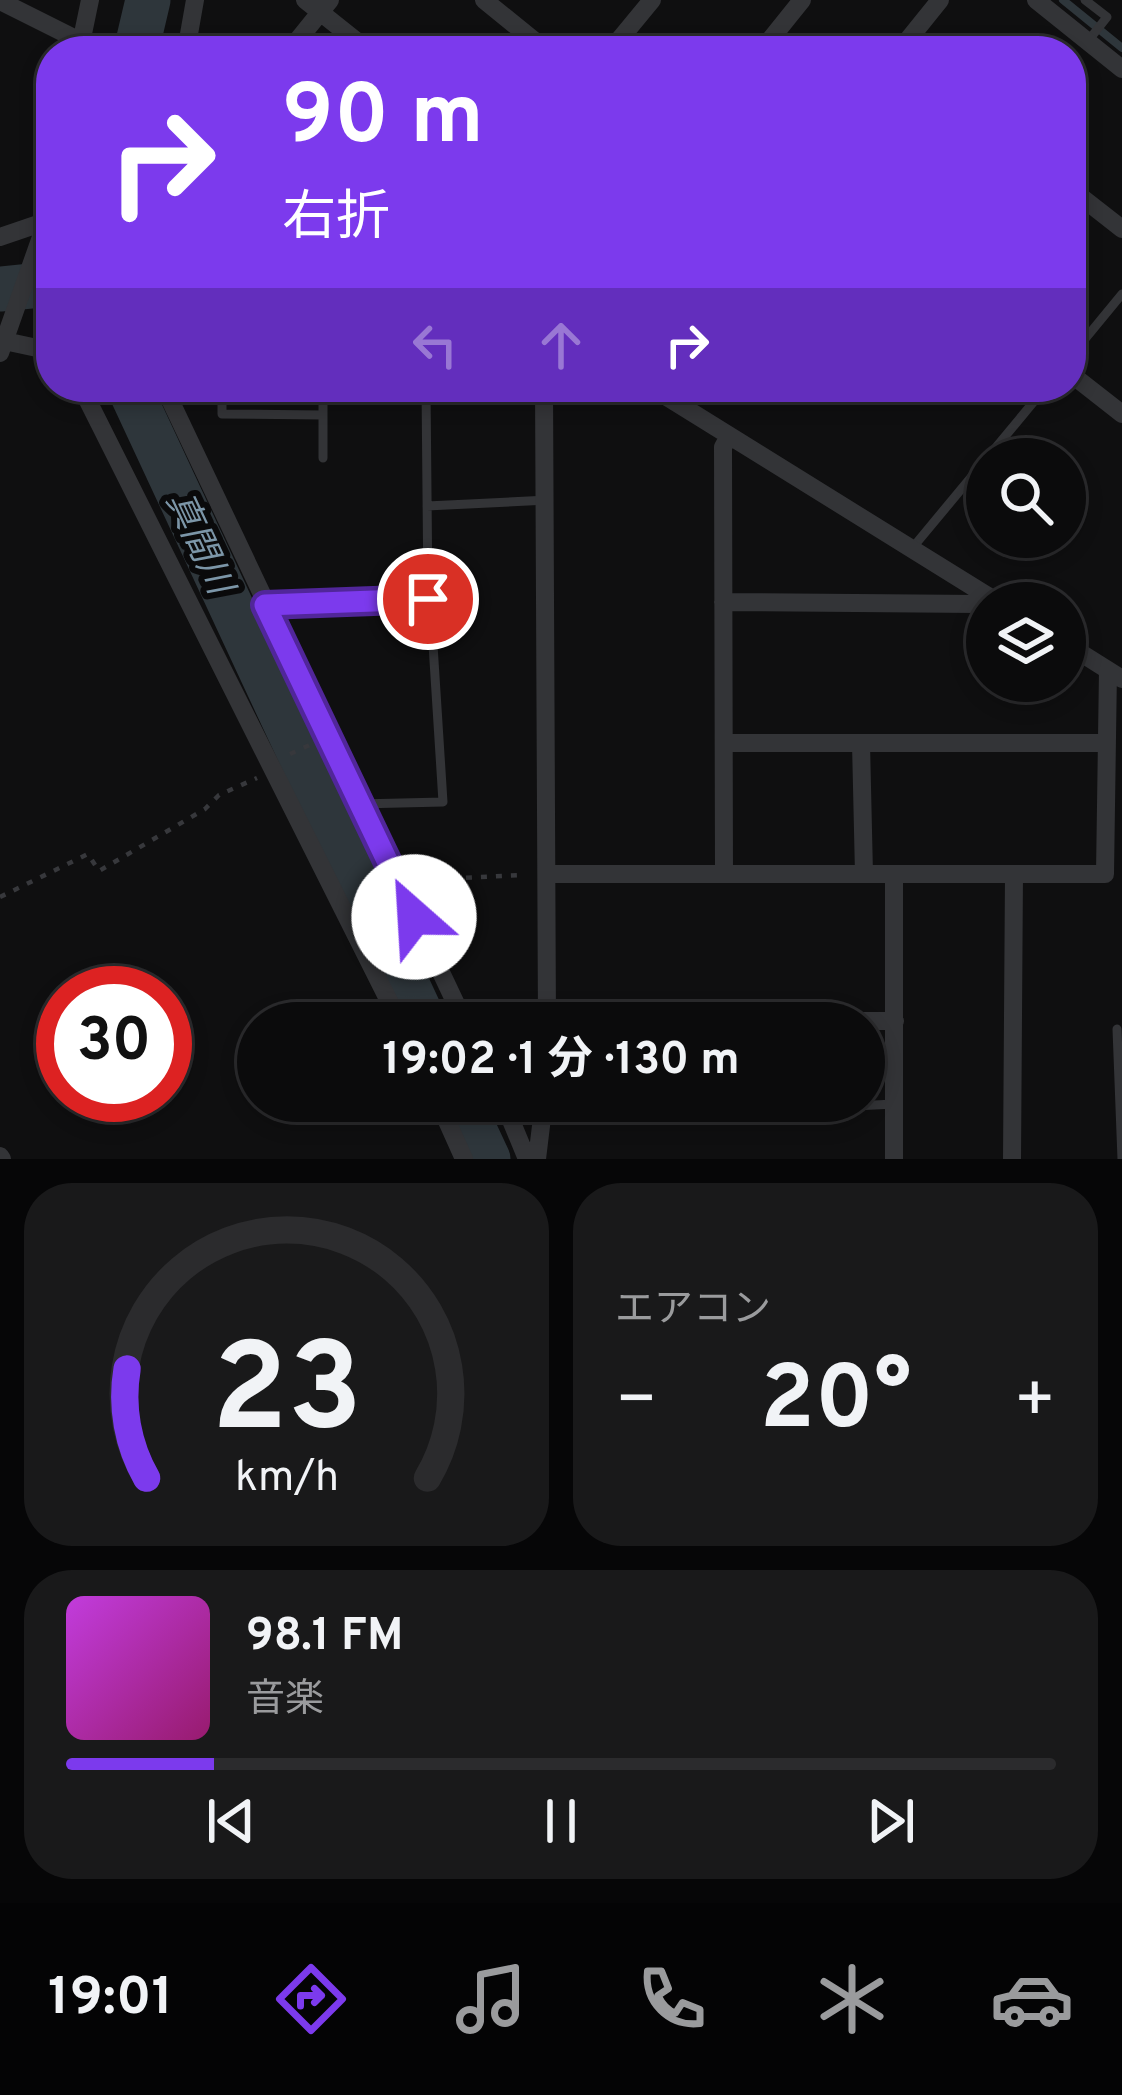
<!DOCTYPE html>
<html lang="ja">
<meta charset="utf-8">
<style>
:root{--surface:#0b0b0c;--page:#19191a;--text:#f1f3f6;--muted:#9a9b9d;--line:#2b2b2d;--accent:#7c3aed}
body{margin:0;font-family:Overpass,"Noto Sans JP",sans-serif;background:var(--page);color:var(--text);height:100vh;display:flex;flex-direction:column;font-size:45px;white-space:nowrap}
*{box-sizing:border-box;margin:0}
p{font-size:39px;color:var(--muted)}
.icon{flex:none;width:66px;height:66px;fill:none;stroke:currentColor;stroke-width:2;stroke-linecap:round;stroke-linejoin:round}
.map{position:relative;height:1159px;overflow:hidden}
.panel{display:flex;flex-direction:column;gap:24px;padding:24px;background:#060607;flex:1}
.panel>*{flex:none}
.hud{position:absolute;left:36px;top:36px;width:1050px;height:366px;border-radius:48px;box-shadow:0 6px 18px #0003,0 0 0 3px var(--line);background:#7c3aed;color:#fff;overflow:hidden}
.controls{position:absolute;left:966px;top:438px;display:grid;gap:24px}
.controls a{display:grid;place-items:center;width:120px;height:120px;border-radius:50%;background:var(--surface);box-shadow:0 6px 18px #0003,0 0 0 3px var(--line);font-size:60px}
.speed{position:absolute;left:36px;top:966px;display:flex;gap:24px;font-size:60px;font-weight:700;text-align:center}
.speed>*{display:grid;place-content:center;width:156px;height:156px;border-radius:50%;background:var(--surface);box-shadow:0 6px 18px #0003,0 0 0 3px var(--line);line-height:1}
.speed .limit{border:18px solid #d22;background:#fff;color:#111}
.pin{position:absolute;display:grid;place-items:center;width:102px;height:102px;color:#fff;margin:-51px;border:6px solid #fff;border-radius:50%;box-shadow:0 3px 12px #0007}
.me{position:absolute;width:132px;margin:-66px;rotate:334deg;stroke-linejoin:round;filter:drop-shadow(0 0 9px #0008)}
.turn{display:flex;align-items:center;gap:42px;height:252px;padding:0 48px;font-size:54px}
.turn .icon{width:156px;height:156px;stroke-width:2.5}
.turn b{display:block;font-size:84px;line-height:102px}
.lanes{display:flex;align-items:center;height:114px;padding:0 48px;background:#0003;justify-content:center;gap:60px;direction:ltr}
.lanes .off{opacity:.35}
.big{font-size:90px;font-weight:700;line-height:1.1}
.panel .tile{flex:1;display:flex;flex-direction:column;justify-content:center;gap:18px;min-width:0;padding:0 42px;border-radius:48px;background:var(--page)}
.panel .dial{align-items:center;gap:0}
.dial svg{height:312px;overflow:visible;fill:none;stroke:var(--line);stroke-width:7;stroke-linecap:round;text-anchor:middle}
.dial text{fill:var(--text);stroke:none}
.song{display:flex;align-items:center;gap:36px}
.cover{width:144px;height:144px;border-radius:18px;background:linear-gradient(135deg,hsl(290 70% 55%),hsl(320 70% 35%))}
.played{height:12px;border-radius:6px;background:linear-gradient(90deg,var(--accent) 15%,var(--line) 15%)}
.keys{display:flex;justify-content:space-around;direction:ltr}
.heat{display:flex;justify-content:space-between;align-items:center;font-size:66px;direction:ltr}
.panel .tiles{flex:1;display:grid;gap:24px;grid-template-columns:1fr 1fr}
.tile:last-child{grid-column:span 2}
.trip{position:absolute;left:237px;top:1002px;width:648px;height:120px;border-radius:60px;background:var(--surface);box-shadow:0 6px 18px #0003,0 0 0 3px var(--line);font-weight:700;line-height:120px;text-align:center}
.tab-bar{display:flex;height:192px;justify-content:space-around;align-items:center;background:#040405;color:var(--muted)}
.tab-bar .icon{width:84px;height:84px}
.tab-bar .active{color:var(--accent)}
.tab-bar b{font-size:54px;color:var(--text)}
.map>svg:first-child{display:block}
.lines{fill:none;stroke-linecap:round;stroke-linejoin:round}
.stream{stroke:#2e363b;stroke-width:8}
.river{stroke:#2e363b;stroke-width:45}
.path{stroke:#37383c;stroke-width:4.5;stroke-dasharray:6 9;stroke-linecap:butt}
.lane{stroke:#333437;stroke-width:9}
.street{stroke:#333437;stroke-width:18}
.route-casing{stroke:#51269a;stroke-width:30}
.route{stroke:#7c3aed;stroke-width:21}
.labels{text-anchor:middle;stroke-width:12;stroke-linejoin:round;paint-order:stroke}
.water-label{font-size:36px;font-style:italic;fill:#7c96a8;stroke:#0a0a0b}
</style>
<div class="map">
<svg width="1122" height="1159" viewBox="0 0 1122 1159">
<rect width="100%" height="100%" fill="#0f0f10"/>
<g class="lines">
<path class="stream" d="M1063,0L1122,48"/>
<path class="river" d="M136,51L148,0
M0,289L51,284
M129,387L425,1023
M461,1101L488,1159"/>
<path class="path" d="M290,754L312,744
M421,880L523,875
M0,897L88,854L99,871L205,809L219,795L257,778"/>
<path class="lane" d="M1085,0L1107,17L1088,41
M1071,356L1122,294
M222,387V414L323,415
M323,458V387
M427,506L548,500
M914,546L1046,387
M268,605L428,599L426,387
M359,804L443,802L433,645
M1117,1029L1122,1159
M816,1108L894,1104"/>
<path class="street" d="M305,0L369,51
M484,0L547,51
M1036,0L1122,69
M0,1L100,51
M80,48L90,0
M186,51L195,0
M289,51L330,0
M610,51L652,0
M761,51L802,0
M899,51L940,0
M1071,189L1122,229
M0,237L44,222
M0,340L51,351
M0,353L41,237L51,188
M1071,374L1122,414
M81,387L400,1023
M164,387L465,1023
M544,387L547,1023
M651,387L999,603
M723,602L979,604L988,596
M1065,643L1122,679
M724,743H1107
M861,743L864,874
M547,874H1105L1108,670
M724,874L723,447L729,436
M547,1021H895
M438,1101L464,1159
M503,1101L527,1159
M0,1156L2,1159
M537,1159L544,1101
M894,1159V874
M1012,1159L1014,874"/>
</g>
<g class="lines">
<defs>
<path id="route" d="M414,917L265,605L428,599"/>
</defs>
<use href="#route" class="route-casing"/>
<use href="#route" class="route"/>
</g>
<g class="labels">
<g class="water-label">
<text transform="translate(201 542) rotate(65)" y="13">真間川</text>
</g>
</g>
</svg>
<div class="controls">
<a><svg class="icon" aria-label="search" viewBox="0 0 24 24"><circle cx="10" cy="10" r="6"/><path d="M15 15l6 6"/></svg></a>
<a><svg class="icon" aria-label="layers" viewBox="0 0 24 24"><path d="M12 4l9 5-9 5-9-5zM3 14l9 5 9-5"/></svg></a>
</div>
<div class="speed"><div class="limit">30</div></div>
<div class="pin" style="left:428px;top:599px;background:#d93025"><svg class="icon" aria-label="arrive" viewBox="0 0 24 24"><path d="M6 21V4h12l-3 4 3 4H6"/></svg></div>
<svg class="me" style="left:414px;top:917px" viewBox="-20 -20 40 40"><circle r="19" fill="#fff"/><path d="M0-13L10 11 0 6-10 11z" fill="#7c3aed"/></svg>
<div class="trip">19:02 · 1 分 · 130 m</div>
<div class="hud">
<div class="turn"><svg class="icon" aria-label="right" viewBox="0 0 24 24"><path d="M7 20v-9h11M14 6l5 5-5 5"/></svg><div><b>90 m</b>右折</div></div>
<div class="lanes"><svg class="icon off" aria-label="left" viewBox="0 0 24 24"><path d="M17 20v-9H6M10 6l-5 5 5 5"/></svg><svg class="icon off" aria-label="ahead" viewBox="0 0 24 24"><path d="M12 20V5M6 11l6-6 6 6"/></svg><svg class="icon" aria-label="right" viewBox="0 0 24 24"><path d="M7 20v-9h11M14 6l5 5-5 5"/></svg></div>
</div>
</div>
<section class="panel">
<div class="tiles">
<div class="tile dial"><svg viewBox="0 0 100 80">
<path d="M14 69A42 42 0 1 1 86 69"/>
<path d="M14 69A42 42 0 0 1 9 41" stroke="#7c3aed"/>
<text x="50" y="56" font-size="32" font-weight="700">23</text>
<text x="50" y="72" font-size="11">km/h</text>
</svg></div>
<div class="tile"><p>エアコン</p>
<div class="heat"><a>−</a><b class="big">20°</b><a>+</a></div>
</div>
<div class="tile">
<div class="song"><i class="cover"></i><div><b>98.1 FM</b><p>音楽</p></div></div>
<div class="played"></div>
<div class="keys"><svg class="icon" aria-label="previous" viewBox="0 0 24 24"><path d="M18 5L8 12l10 7zM5 5v14"/></svg><svg class="icon" aria-label="pause" viewBox="0 0 24 24"><path d="M8 5v14M16 5v14"/></svg><svg class="icon" aria-label="next" viewBox="0 0 24 24"><path d="M6 5l10 7-10 7zM19 5v14"/></svg></div>
</div>
</div>
</section>
<nav class="tab-bar">
<b>19:01</b>
<svg class="icon active" aria-label="directions" viewBox="0 0 24 24"><path d="M12 3l9 9-9 9-9-9zM9 14v-3h6M13 9l2 2-2 2"/></svg>
<svg class="icon" aria-label="music" viewBox="0 0 24 24"><path d="M9 18V5l10-2v13"/><circle cx="6" cy="18" r="3"/><circle cx="16" cy="16" r="3"/></svg>
<svg class="icon" aria-label="phone" viewBox="0 0 24 24"><path d="M5 4h4l2 5-3 2q2 4 5 5l2-3 5 2v4C11 20 4 13 5 4z"/></svg>
<svg class="icon" aria-label="climate" viewBox="0 0 24 24"><path d="M12 3v18M4 7l16 10M4 17L20 7"/></svg>
<svg class="icon" aria-label="car" viewBox="0 0 24 24"><path d="M5 17H2v-5l4-1 3-4h7l3 4 3 1v5h-3M9 17h6M6 11h13"/><circle cx="7" cy="17" r="2"/><circle cx="17" cy="17" r="2"/></svg>
</nav>
